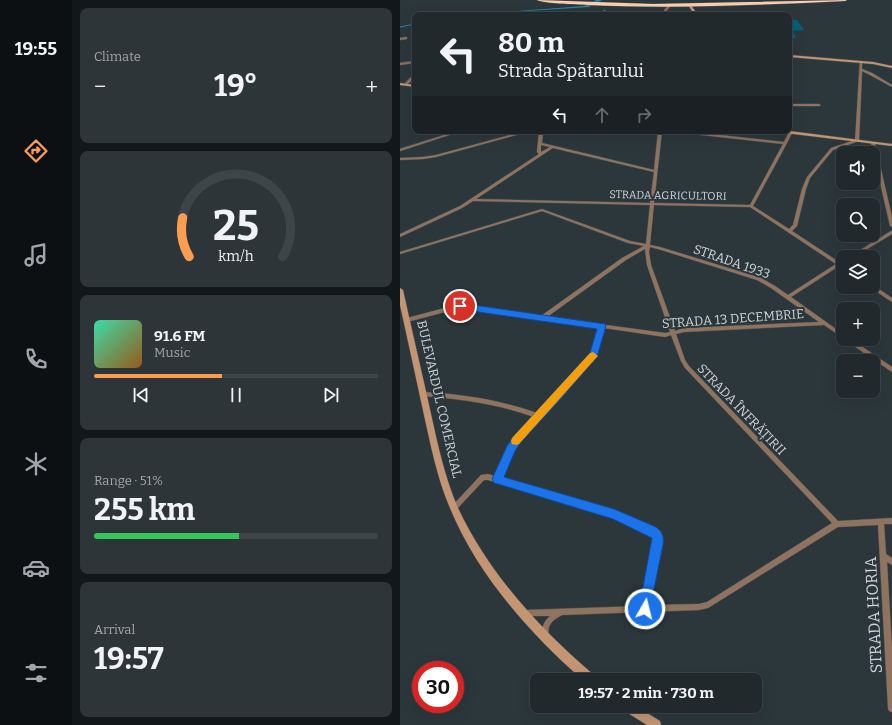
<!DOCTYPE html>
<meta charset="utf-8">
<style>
:root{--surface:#21292d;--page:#2d3539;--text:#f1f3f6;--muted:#a2a6aa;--line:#3e4549;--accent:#fc9d52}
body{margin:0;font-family:Bitter,serif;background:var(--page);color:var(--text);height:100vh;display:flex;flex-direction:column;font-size:15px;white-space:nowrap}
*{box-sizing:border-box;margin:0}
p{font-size:13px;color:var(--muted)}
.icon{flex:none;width:22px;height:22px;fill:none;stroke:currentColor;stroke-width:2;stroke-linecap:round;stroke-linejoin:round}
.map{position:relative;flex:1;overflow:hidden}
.sheet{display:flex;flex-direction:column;gap:8px;padding:8px;background:#121719;width:328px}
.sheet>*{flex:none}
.top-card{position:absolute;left:12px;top:12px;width:380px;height:122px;border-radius:8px;box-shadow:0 4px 16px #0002,0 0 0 1px var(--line);background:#21292d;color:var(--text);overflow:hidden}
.tools{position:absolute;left:436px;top:146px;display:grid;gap:8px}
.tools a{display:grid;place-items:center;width:44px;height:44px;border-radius:8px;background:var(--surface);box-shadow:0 4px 16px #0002,0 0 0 1px var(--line);font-size:20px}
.speed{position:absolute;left:12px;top:661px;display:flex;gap:8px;font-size:20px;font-weight:700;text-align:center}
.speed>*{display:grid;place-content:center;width:52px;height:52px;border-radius:50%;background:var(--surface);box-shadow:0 4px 16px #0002,0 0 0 1px var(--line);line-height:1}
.speed .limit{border:6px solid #d22;background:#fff;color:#111}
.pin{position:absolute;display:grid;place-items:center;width:34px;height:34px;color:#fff;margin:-17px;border:2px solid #fff;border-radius:50%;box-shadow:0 1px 4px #0007}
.me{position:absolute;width:44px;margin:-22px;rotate:8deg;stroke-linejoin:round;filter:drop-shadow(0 0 3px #0008)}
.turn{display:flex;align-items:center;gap:14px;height:84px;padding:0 20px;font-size:18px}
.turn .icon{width:52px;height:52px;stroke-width:2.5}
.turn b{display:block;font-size:28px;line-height:34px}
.lanes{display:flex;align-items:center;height:38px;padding:0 20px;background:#0003;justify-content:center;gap:20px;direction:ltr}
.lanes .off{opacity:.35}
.big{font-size:30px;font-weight:700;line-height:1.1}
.sheet .tile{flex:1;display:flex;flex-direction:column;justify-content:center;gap:6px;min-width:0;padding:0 14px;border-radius:8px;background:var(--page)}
.sheet .dial{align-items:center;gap:0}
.dial svg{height:104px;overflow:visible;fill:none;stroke:var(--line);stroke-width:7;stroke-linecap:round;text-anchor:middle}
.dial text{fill:var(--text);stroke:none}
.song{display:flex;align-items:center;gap:12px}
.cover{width:48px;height:48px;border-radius:6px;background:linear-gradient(135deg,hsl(160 70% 55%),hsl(30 70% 35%))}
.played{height:4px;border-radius:2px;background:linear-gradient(90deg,var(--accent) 45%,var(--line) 45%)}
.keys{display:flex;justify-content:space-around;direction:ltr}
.heat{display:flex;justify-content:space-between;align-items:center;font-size:22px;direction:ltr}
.charge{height:6px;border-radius:3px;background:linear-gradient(90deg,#34c759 51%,var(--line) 0)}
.trip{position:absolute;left:130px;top:673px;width:232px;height:40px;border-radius:8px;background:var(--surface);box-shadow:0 4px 16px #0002,0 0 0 1px var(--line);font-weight:700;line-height:40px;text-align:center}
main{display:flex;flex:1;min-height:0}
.menu{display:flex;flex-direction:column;width:72px;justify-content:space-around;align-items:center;background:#0d1012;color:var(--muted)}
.menu .icon{width:28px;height:28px}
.menu .on{color:var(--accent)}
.menu b{font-size:18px;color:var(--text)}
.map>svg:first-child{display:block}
.green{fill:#026180}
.water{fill:#2089b0}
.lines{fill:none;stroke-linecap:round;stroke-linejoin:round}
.stream{stroke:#2089b0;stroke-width:1}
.street-casing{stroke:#495358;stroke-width:1}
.secondary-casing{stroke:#495358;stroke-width:1}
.highway-casing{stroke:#495358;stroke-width:1}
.street{fill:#90735e;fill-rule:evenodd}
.secondary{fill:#c39573;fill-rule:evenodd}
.highway{fill:#faceaf;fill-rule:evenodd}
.route{fill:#1a73e8;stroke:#114b97}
.slow{fill:#f59e0b}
.labels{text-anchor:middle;stroke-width:4;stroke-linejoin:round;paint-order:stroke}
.far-street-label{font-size:11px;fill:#cdd4d8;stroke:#2c373c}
.street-label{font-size:13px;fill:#cdd4d8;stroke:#2c373c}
.near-street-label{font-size:16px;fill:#cdd4d8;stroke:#2c373c}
</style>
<main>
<nav class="menu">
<b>19:55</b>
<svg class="icon on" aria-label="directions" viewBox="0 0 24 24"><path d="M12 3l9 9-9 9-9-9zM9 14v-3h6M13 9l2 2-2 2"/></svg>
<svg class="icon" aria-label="music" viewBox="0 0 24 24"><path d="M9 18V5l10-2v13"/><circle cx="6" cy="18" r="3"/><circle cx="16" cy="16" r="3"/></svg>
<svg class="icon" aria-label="phone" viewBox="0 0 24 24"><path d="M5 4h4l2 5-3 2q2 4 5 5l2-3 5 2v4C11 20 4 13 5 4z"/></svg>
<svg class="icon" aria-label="climate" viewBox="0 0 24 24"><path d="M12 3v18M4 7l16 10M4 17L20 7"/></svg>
<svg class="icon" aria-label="car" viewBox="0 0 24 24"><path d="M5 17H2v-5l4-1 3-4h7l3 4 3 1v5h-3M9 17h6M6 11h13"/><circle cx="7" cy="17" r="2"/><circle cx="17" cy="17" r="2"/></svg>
<svg class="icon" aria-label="filters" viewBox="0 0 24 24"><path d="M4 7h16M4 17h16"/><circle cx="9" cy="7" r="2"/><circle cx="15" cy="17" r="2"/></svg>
</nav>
<section class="sheet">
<div class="tile"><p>Climate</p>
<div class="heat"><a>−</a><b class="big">19°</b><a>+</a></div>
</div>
<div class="tile dial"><svg viewBox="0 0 100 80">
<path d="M14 69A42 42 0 1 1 86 69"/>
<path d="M14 69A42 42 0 0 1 9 39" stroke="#fc9d52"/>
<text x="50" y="56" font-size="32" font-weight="700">25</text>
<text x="50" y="72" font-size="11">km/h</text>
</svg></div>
<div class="tile">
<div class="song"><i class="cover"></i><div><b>91.6 FM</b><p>Music</p></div></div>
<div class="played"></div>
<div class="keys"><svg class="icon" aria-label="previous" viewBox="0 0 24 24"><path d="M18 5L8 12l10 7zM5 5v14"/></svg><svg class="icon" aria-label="pause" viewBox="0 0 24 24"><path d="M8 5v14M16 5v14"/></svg><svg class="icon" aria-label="next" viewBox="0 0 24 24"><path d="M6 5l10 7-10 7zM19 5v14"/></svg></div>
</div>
<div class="tile"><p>Range · 51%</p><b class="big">255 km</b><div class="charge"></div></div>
<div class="tile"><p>Arrival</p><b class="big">19:57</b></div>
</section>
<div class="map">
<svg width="492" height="725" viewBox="0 0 492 725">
<rect width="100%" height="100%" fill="#2c373c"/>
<path class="green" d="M389,20H397L404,30L393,31L396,38H389Z"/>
<path class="water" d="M196,0H202L189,7L80,14L184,6Z"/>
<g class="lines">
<path class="stream" d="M69,15L82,13
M0,27L15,24"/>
<defs>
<path id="street" d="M269,4L271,5L265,13L279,14L295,13L296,14C286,17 273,14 261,14C252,14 242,15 233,15L234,14L263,12Z
M204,10L206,11L205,15H203Z
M6,37H7V39L0,40V38Z
M15,61V63L0,65V63Z
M460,61L462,62V69L472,73L492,85V87L470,75L462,71L459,141L433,150L410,178L406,189L397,226L392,231L439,262L443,261V264H442L443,265V268L439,266L391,297L443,334V338L424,325L284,332L276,334L285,360L289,366L438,521L492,518V524H484L486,554L492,558V565L487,562L492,648V712L489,711L488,708L478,525L438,527L308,608L299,610L162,615C157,618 151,621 149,627C148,630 149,633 148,636L146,637L144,636C141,628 143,622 150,616H125L123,615L122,613L123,611L125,610L242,606L255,539L254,536L250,532L214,517L88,480H84L56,510L54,511L52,510L51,508L52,506L81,475L88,474L95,476L109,447L115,437L134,417C98,404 61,399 23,396H21L20,394L21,392H23C62,394 100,400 137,413L192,354L199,327L60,308L7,322L5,320L7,318L60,304L141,316L222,258L244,246L228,243L142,211L0,254V252L142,209L230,241L246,244L250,205L73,201L62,208L0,237V234L60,206L139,154L137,152L139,131H143L142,143L254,170L258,131H262L254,203L350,205L383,144L274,132L272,131H283L384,142L389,132H391L392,133L387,143L353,206L389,229L393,225L402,189L407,177L431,148L455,140ZM141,145L150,147L141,152ZM153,148L254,172L250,203L76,199ZM254,205L350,207L436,264L388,295L375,286L361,278L260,247L250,245ZM250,247L258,249L357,280L371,288L419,322L284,328L275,331L251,265L249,252ZM245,249L247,265L270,332L265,333L147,317L226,260ZM204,328L265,337L271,335L281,361L285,368L432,523L307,602L299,604L249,605L261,539L259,532L254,528L215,511L100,478L113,451L119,441L140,418H141L142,416L196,356Z
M14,74H15V77L7,85H5V83Z
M389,104H419L421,105L419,106H389Z
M57,131H62L0,151V149Z
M125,131H131L36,157L23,159L0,160V158L23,157L36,155Z
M472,142L475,143L492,217V227L490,226L471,143Z
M491,231H492V234L454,257H449Z
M473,285L492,298V302L471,288V287H473Z
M445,339H451L492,367V372L445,340Z"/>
<path id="secondary" d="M288,4H290L298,15H294Z
M389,55L473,62L492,66V68L473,64L389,57Z
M0,83L15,85V87L0,85Z
M375,131H389L492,144V146L377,132Z
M0,288L3,290C12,331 22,373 31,414C38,446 45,478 58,508C89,574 140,629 195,676L196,680H183C130,634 77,574 50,508C37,478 31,446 24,415C16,378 8,341 0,305Z
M222,706H236L260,721L261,725H247L223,710Z"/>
<path id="highway" d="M137,0L253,4L447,0L445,1C359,5 274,9 188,5C177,4 145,4 137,0Z"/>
</defs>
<use href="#street" class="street-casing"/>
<use href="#secondary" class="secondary-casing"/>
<use href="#highway" class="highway-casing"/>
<use href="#street" class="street"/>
<use href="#secondary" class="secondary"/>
<use href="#highway" class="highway"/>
</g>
<path class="route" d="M60,303L205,324L206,326L197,357L157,403L121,442L115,451L104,477L214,509L256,527C263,532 264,537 263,545L249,613L245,615L241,613L239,609L252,538L213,519L98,484L94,483L92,479L107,446L114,436L190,353L197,329L57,309L56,306Z"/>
<path class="slow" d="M193,352L198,356L196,358L119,444L116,445L112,444L111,441L112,438L190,353Z"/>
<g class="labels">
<g class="far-street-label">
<text transform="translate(268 195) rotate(1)" y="4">STRADA AGRICULTORI</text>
</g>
<g class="street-label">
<text transform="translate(332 261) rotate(19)" y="5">STRADA 1933</text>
<text transform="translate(333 318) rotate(-4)" y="5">STRADA 13 DECEMBRIE</text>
<text transform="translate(40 399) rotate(77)" y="5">BULEVARDUL COMERCIAL</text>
<text transform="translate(342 409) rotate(46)" y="5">STRADA ÎNFRĂȚIRII</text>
</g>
<g class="near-street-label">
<text transform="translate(473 615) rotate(-93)" y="6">STRADA HORIA</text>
</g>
</g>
</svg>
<div class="tools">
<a><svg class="icon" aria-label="sound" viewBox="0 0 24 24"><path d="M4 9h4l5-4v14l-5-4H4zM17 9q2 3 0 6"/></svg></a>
<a><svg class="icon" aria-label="search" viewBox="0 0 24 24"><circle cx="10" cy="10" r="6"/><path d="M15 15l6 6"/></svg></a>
<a><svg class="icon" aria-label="layers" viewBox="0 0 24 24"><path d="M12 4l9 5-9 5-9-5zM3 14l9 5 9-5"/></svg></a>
<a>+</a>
<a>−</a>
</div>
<div class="speed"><div class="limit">30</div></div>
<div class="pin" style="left:60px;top:306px;background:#d93025"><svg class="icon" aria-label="arrive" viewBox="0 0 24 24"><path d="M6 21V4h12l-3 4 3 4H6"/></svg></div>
<svg class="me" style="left:245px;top:609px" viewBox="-20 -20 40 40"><circle r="17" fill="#1a73e8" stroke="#fff" stroke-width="3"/><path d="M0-11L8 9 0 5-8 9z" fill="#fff"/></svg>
<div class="trip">19:57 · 2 min · 730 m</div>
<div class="top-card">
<div class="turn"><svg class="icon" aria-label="left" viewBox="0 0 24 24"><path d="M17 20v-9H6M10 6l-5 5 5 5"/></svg><div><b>80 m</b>Strada Spătarului</div></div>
<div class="lanes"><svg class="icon" aria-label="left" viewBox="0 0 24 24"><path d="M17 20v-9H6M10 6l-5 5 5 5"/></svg><svg class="icon off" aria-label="ahead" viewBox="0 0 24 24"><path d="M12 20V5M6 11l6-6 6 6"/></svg><svg class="icon off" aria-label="right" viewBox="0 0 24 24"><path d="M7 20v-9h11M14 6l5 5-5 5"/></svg></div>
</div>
</div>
</main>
